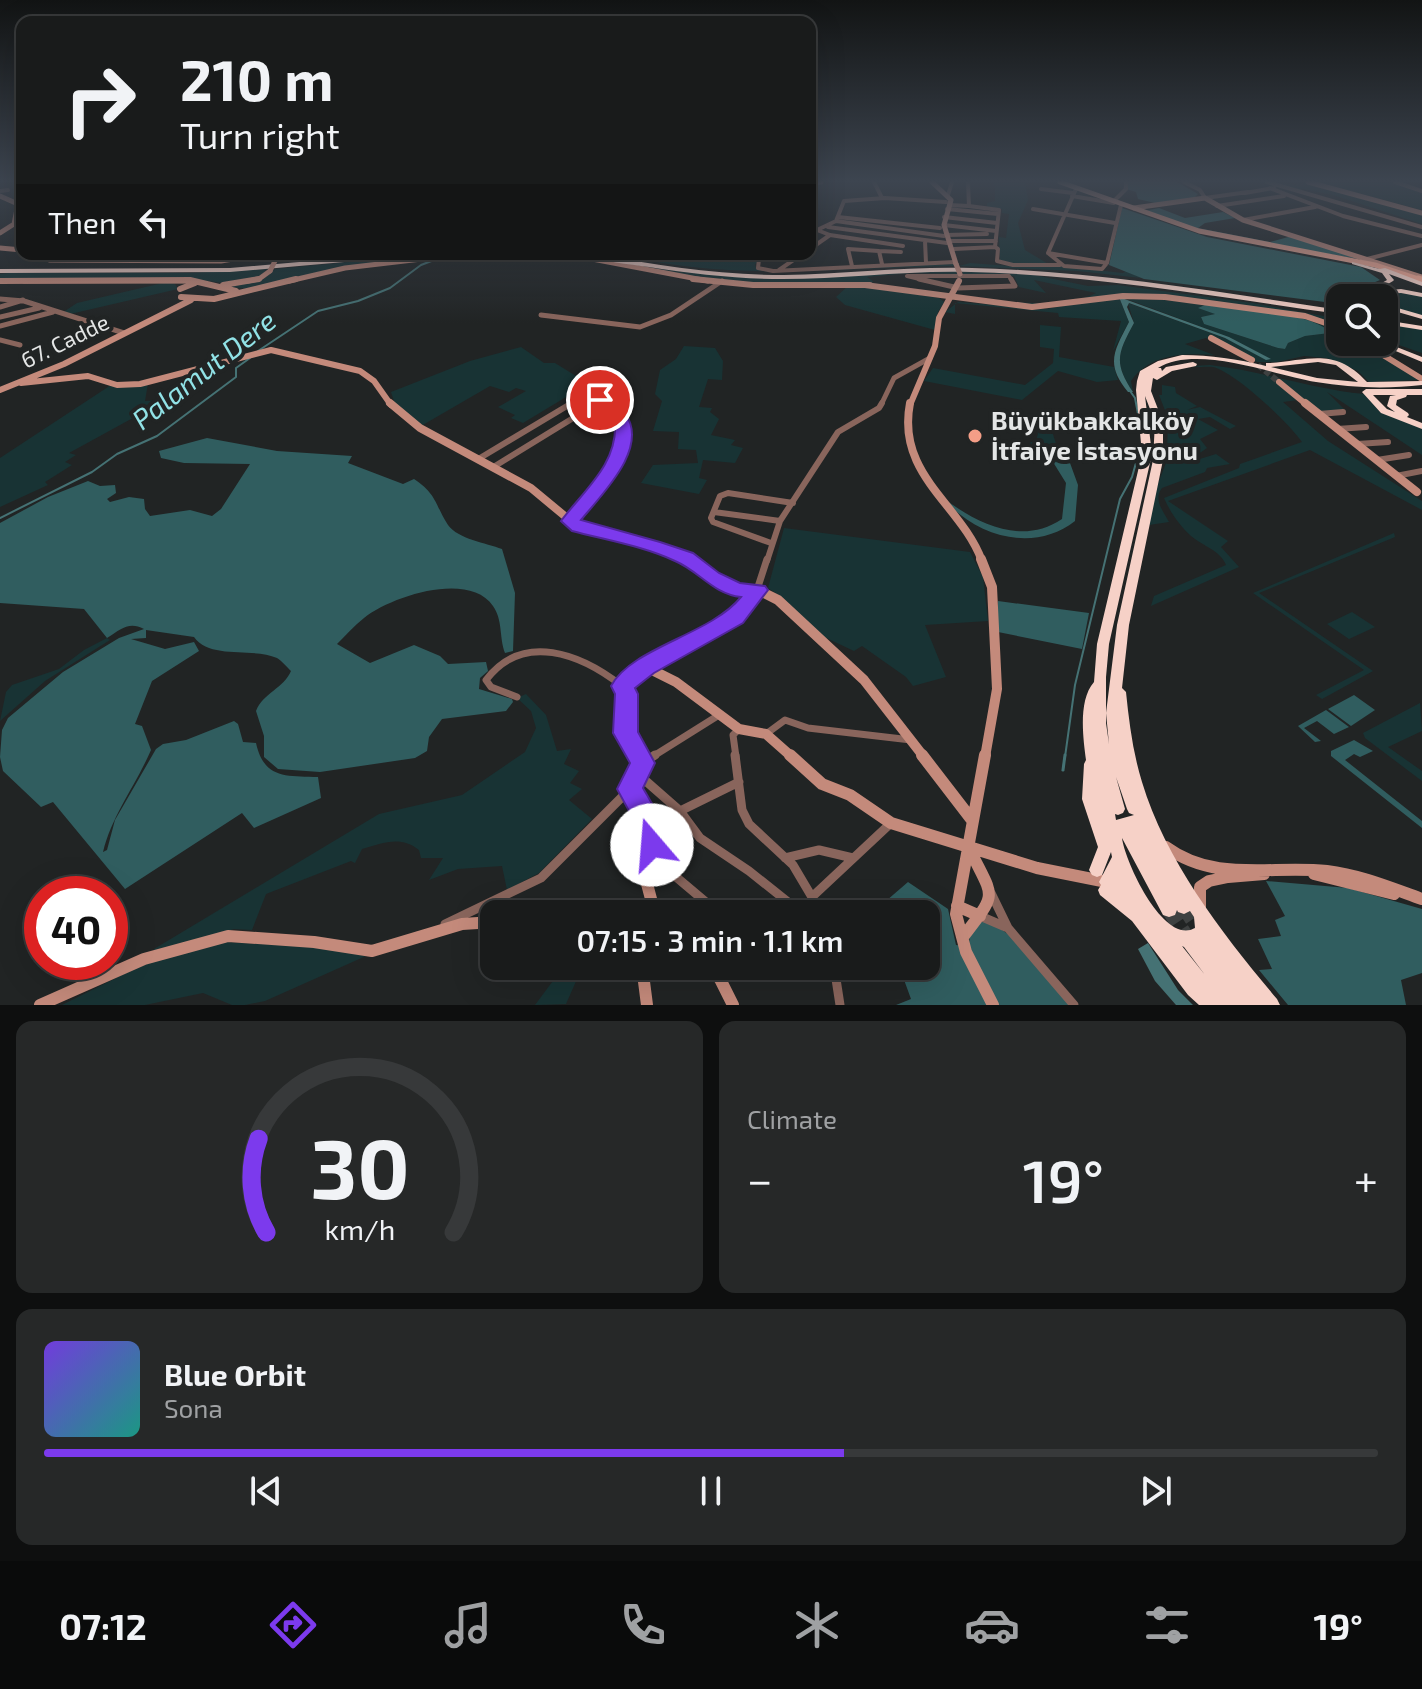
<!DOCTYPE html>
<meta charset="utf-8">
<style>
:root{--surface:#191b1b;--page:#262828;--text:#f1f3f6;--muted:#9fa1a3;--line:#37393a;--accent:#7c3aed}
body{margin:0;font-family:"Exo 2",sans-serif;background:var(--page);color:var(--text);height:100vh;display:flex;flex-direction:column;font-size:30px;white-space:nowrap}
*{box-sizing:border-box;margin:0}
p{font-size:26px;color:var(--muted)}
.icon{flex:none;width:44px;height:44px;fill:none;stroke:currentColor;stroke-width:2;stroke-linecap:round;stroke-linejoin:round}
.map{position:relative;height:1005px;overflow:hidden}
.panel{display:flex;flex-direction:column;gap:16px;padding:16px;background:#0e0f0f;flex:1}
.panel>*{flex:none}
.banner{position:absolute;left:16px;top:16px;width:800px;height:244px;border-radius:16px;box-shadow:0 8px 32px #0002,0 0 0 2px var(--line);background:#191b1b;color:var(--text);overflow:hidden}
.buttons{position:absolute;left:1326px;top:284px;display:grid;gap:16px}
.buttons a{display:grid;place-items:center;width:72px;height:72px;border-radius:16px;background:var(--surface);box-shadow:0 8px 32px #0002,0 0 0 2px var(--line);font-size:40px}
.speed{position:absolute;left:24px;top:876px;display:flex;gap:16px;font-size:40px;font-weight:700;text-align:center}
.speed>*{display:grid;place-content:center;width:104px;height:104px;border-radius:50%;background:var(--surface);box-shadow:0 8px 32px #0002,0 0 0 2px var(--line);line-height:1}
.speed .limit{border:12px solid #d22;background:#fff;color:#111}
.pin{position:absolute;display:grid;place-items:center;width:68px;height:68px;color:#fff;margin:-34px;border:4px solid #fff;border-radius:50%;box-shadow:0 2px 8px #0007}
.me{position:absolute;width:88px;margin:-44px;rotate:342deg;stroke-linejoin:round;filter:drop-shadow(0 0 6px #0008)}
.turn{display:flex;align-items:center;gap:28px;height:168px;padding:0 32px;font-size:36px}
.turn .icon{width:104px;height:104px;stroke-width:2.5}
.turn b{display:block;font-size:56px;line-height:68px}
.then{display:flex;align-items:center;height:76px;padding:0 32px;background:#0003;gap:16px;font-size:30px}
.big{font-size:60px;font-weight:600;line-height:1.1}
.panel .widget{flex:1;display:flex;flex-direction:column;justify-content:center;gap:12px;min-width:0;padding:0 28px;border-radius:16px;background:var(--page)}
.panel .dial{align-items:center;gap:0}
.dial svg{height:208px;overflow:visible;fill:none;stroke:var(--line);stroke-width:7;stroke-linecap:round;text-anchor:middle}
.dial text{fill:var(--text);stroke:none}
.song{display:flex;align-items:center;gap:24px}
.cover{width:96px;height:96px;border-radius:12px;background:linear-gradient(135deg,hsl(260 70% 55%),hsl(170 70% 35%))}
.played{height:8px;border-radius:4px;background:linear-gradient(90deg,var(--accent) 60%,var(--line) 60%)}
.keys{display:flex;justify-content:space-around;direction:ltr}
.heat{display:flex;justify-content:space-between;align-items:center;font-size:44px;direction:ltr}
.panel .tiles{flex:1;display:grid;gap:16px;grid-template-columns:1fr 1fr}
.widget:last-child{grid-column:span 2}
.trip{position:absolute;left:480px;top:900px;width:460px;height:80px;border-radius:16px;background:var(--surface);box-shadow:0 8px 32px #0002,0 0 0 2px var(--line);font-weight:600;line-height:80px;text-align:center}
.menu{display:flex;height:128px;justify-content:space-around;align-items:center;background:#0a0b0b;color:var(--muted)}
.menu .icon{width:56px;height:56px}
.menu .current{color:var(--accent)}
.menu b{font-size:36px;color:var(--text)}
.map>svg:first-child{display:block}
.green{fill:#183334;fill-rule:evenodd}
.forest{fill:#305d5f}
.water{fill:#457274}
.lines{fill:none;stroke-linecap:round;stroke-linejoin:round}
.stream-far1{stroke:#457274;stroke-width:2}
.stream{stroke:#457274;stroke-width:3}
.secondary-tunnel{stroke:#3e4141;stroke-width:6;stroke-dasharray:6 3;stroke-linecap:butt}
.highway-tunnel{stroke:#3e4141;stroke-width:15;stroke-dasharray:15 8;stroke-linecap:butt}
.street-far4{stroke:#89655c;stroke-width:4}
.street-far3{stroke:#89655c;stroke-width:5}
.street-far2{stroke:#89655c;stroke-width:6}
.street-far1{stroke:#89655c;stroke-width:7}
.street{stroke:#89655c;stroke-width:9}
.secondary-far4{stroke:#c48a7b;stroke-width:5}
.secondary-far3{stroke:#c48a7b;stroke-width:6}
.secondary-far2{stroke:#c48a7b;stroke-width:8}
.secondary-far1{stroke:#c48a7b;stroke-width:10}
.secondary{stroke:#c48a7b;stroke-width:12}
.primary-far1{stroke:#f1a793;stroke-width:5}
.primary{stroke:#f1a793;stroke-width:7}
.highway{fill:#f6d1c7;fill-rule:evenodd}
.secondary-bridge{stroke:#c48a7b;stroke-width:5}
.route{fill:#7c3aed;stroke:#51269a;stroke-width:2}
.poi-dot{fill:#f49e87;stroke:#212424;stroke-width:3}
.labels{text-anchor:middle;stroke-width:8;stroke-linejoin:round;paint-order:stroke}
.far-street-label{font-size:22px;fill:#e4e6e6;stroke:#212424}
.poi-label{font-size:26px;font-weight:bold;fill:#e4e6e6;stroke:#212424;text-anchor:start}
.water-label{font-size:28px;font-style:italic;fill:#91e2e6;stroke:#212424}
</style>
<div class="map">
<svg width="1422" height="1005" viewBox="0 0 1422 1005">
<rect width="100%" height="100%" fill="#212424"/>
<path class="green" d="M992,182H1025L1028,200L1018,223L1025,250L1050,265L1038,266H1061L1123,273L1126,271L1141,278L1077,271L959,266L970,263L1010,266L1000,262L999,237L1006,238L1009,214L1002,213V209L987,207V203L995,201V185Z
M1271,182L1294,185L1308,183L1422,214V224L1333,195L1303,189L1297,191Z
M1317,182H1393L1422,192V210Z
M433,254H458L374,263L253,289L230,287L261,280L275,269Z
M573,254L676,271L745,277L956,271L958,274L910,273L867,277L873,281L872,283C833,280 794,285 755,283C694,279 633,266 573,254Z
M620,254H739L760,261L755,264L756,268L762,271L953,264L954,266C842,267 731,283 620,254Z
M267,269L261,276L224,283L191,279H0V274L9,273H189Z
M962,271L1034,275L1088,286L1118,285L1253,303L1340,319V326L1302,314L1114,295L1030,306L1001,301C1030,303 1069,307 1096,293L1034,280L1046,293L1019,287L1014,276L963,274Z
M167,282L175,284L178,289L66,315L62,313L77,303Z
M850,284L939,298L944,302L938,312L935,330L845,305L836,297Z
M1394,292L1422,296V316L1384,304V298H1378L1381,294Z
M1139,296L1296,315L1340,331V342H1359L1419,380L1369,382L1358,371L1326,358L1304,356L1277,362H1257L1206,338L1185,344L1214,355C1183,353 1150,354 1131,381L1133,392C1113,362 1118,353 1134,323L1128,303L1225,338L1270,359L1229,337L1124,298ZM1210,310L1313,322L1330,333L1305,336L1288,343L1285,349L1278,348L1204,324L1201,317L1215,314Z
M1119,297L1129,322L1113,351L1121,321L1059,317L1058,313L955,303V314L945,312L958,302L1046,309Z
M1040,325L1061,327L1059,357L1114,367L1118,380L1097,382L1058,371L1022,400L924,381L933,368L1025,385L1053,363L1054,349L1040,347Z
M1399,326L1422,329V353L1384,340V327Z
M684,346L715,348L723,361L722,380L708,379L699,407L712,408L710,412L719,419L711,435L735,440L731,445L743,448L735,463L703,460L699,478L707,480L699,494L641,483L653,465L698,463L696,450L678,449L679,432L653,431L662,401L655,394L660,370L676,359Z
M521,347L544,363H555L610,397V405L581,388L523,423L511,418L515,415L498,407L526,391L516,388L509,392L490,386L421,426L396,407L391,392L470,361Z
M1210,365C1262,371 1312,389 1364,394L1380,412L1422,428V455L1327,392L1345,410L1314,413L1298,400L1283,402L1328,441L1422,501V510L1310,450L1168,501L1228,541L1221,547L1239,567L1151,606L1154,596L1226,565C1221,551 1203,546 1191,536C1180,526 1170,512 1164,498L1239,468L1240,464L1302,442C1288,422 1236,373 1213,367C1207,366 1200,368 1194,366Z
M148,383L145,401L165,400L159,408L161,412L145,422L131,419L69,453L76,455L65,462L72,465L45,482L48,485L0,507V458L111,385Z
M1162,385L1175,387L1176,393L1197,406L1187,410L1200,407L1236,426L1230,429L1210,417L1198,419L1218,430L1200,439L1207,448C1196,457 1180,461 1167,454L1168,418L1159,395H1162Z
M1033,417L1051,428L1058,450H1066L1070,463L1053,462L1046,450H1015L1036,440L1038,434Z
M1216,454L1230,464L1207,468L1205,472L1162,488C1153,499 1163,511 1169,522L1149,525L1154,494L1166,463L1190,462Z
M784,528L970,552L983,577L988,621L925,625L946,677L913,686L906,677L862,646L854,651L820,635L783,598L768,588Z
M1394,533L1395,537L1259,593L1373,671L1322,699L1316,695L1364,670L1253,593Z
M1352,612L1375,627L1349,639L1327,624Z
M107,638L110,640L45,681L0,721L6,692L12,685L59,669L84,650Z
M526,694L546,715L557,751L571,749L564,764L579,771L570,783L582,789L569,800L592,819L539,873L507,890L502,866L458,869L429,880L443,858H421L419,850C401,835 382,843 362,849L355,863L351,861L266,894L252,930L234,929L155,952L154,949L379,814L462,795L525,752L536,728L531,711L517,698Z
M1420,703L1422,731L1388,747L1422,771V781L1365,738L1363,733Z
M224,942L319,947L366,956L265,1001L245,1005H232L203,993L145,1005H62L142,965Z
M564,966L581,970L566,1004L535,1005Z"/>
<path class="forest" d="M1124,182H1177L1198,194L1194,198L1155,203L1138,199L1136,192L1123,188L1126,185Z
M1122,208L1207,237L1361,267L1380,280L1361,288L1349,298L1325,302L1144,279L1109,265Z
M1159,208L1185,218L1223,212L1235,218L1205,223L1198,228L1270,242L1292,236L1369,261L1213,234L1144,211Z
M1205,305C1233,309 1315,312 1330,333L1305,336L1288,343L1285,349L1278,348L1204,324L1201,317L1215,314L1198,308Z
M207,438L277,451L352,456L348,463L403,484L414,479C437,494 435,505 448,525C458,539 486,543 502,549L515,593L513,651L505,653C499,637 503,620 493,606C469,571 392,596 364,618C354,626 345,636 337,644L370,663L414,645L440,656L448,664L486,662L488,671L480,678L479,689L512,699L513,702L506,711L442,719L429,737L427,751L415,758L320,772L278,769L264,757V736L256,711C263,693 284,688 291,671C287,667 282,661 277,658C253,647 210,660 194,637L146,630V638L131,639L165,649L194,642L199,651L152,681L135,724L142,726L151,750C136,785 112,815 103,852L107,850L115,820L156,749L163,744L186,740L234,721L238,724L243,742L256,743C264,779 286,776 318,777L321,798L254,828L242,813L125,889L53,802L41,807L3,771L0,757L2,730L8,718L63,672L119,638L144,629C129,621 121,629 107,638L84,609L0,603V523L48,497L88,481L100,486L115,485L116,493L107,499L110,502L129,497L144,499L145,509L150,516L190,510L212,516L221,509L250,464L184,463L161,458L159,451Z
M1053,462L1070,463L1078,485L1075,521C1033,554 974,536 942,497C977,524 1022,546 1062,519L1066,483Z
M998,601L1089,613L1082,649L998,632Z
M1354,695L1375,710L1351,726L1328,709Z
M1326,710L1349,727L1334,734L1317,721L1304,728L1321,741L1315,742L1298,726Z
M1354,740L1373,751L1360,757L1354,754L1345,760L1422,821V828L1331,756V751Z
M1266,881L1348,888L1422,909V973L1401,980L1406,1005H1288L1259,970L1272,969L1258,939L1281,936L1275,920L1285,916Z
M908,882L948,909L956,945L969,946L970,928L984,917L1012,937L1073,1005H896L911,999L899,966H926V914H881L879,907Z"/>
<path class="water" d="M1119,297L1229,337L1271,359L1266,360L1225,338L1129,303L1127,307L1134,323C1118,353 1113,362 1133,392H1128C1105,364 1114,351 1129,322Z
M1148,943L1178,990L1193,1005H1176L1155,981L1138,949Z"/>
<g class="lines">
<path class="stream-far1" d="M258,351L318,311L358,301L390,288L421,265L434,260
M1130,391L1135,398L1139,419
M0,518L92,472L117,454L157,436L236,377V368L250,358
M1065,757L1075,685L1120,499L1132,477L1141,445"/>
<path class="stream" d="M1063,770L1065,755"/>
<path class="secondary-tunnel" d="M1258,365L1279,382"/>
<path class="highway-tunnel" d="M1184,907L1202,934
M1169,910L1188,939"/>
<path class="street-far4" d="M874,182L882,198
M968,182L969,206L999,210L995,247L998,249L997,261L1013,265H1060
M1184,182L1200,190L1205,198L1248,192
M1267,182L1422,227
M1395,182L1422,191
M1270,188L1343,216L1422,236
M1041,189L1073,193
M1076,189L1048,253L1064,266L1102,269L1107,263L1121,205
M0,191L8,190
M1245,193L1274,188
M948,195L952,182
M1072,196L1114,203
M1114,201L1126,189V182
M949,205L969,206
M1217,206L1284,196
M947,209L998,214
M1033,209L1115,223
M838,217L940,228
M944,217L997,223
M1243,220L1315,207
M836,221L944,236
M944,225L996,231
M828,227L947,243
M817,230L836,221L844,201L885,198L946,202
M817,230L830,235L903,246
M946,235L987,234
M925,241L926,263
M950,241H996
M810,249L830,235
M954,249L995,247
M1048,253L1107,263
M744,254L759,259L758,268L773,271L955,262
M1367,259L1422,245
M882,264L879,251L901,252
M852,266L848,249L879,251
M779,270L802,254
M928,281L907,276H1009L1012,281"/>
<path class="street-far3" d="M919,279L954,287
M958,288L1015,286L1011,279
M0,299L24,301L124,333
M0,307L23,300
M541,315L640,327L671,315L722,281
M0,317L39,308
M0,326L53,312
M0,340L20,345
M569,405L585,395H594L601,403
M595,405H598
M881,405L894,378L930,358"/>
<path class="street-far2" d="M1319,414L1343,412
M1337,429L1366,427
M1357,444L1388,442
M480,458L572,403
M1377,460L1409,455
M495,466L596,404L612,408L625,429C622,468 595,494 570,521
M1396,476L1422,471
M714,512L780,521
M771,543L713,522L711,518L720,496L728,493L793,503
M767,561L780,521L838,432L879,408L882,403"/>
<path class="street-far1" d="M517,697L491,687L486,680C523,631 581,654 622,686L646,667L735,618L754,599L767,559
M766,734L785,720L808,728L911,740
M652,757L719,715
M736,757L733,735L739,729"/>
<path class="street" d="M735,755L742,810L749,824L793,865L822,914
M643,763L655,755
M639,775L680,811L739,782
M680,811L700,838L749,871L803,914
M650,855L720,914
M785,858L819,850L853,858
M991,893L1008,928L1074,1005
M813,896L891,823
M980,916L1008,928
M445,924L541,878L630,789
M834,966L840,1005"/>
<path class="secondary-far4" d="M932,182L951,200L944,225L956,264
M1308,182L1422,213
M810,183L821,182
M0,196L18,204L14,224L0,233
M1205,198L1243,220L1422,277
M1134,208L1205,198
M0,248L22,250
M29,254L50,260L221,261L264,254
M566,254L708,281
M459,256L496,254
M257,257L275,258
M24,281H194
M248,281L259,279L270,271
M289,281L345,268L464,254"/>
<path class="secondary-far3" d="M693,279L753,285H870
M0,281L190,280L236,291
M223,285L259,279
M865,285L1032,307L1123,296L1165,297L1305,316L1340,328
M180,289L195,283
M181,297L214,299L296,279
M1211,338L1252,360
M1362,342L1422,379
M1279,382L1307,405
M21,383L88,376L117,385L140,384L271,350L360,371L374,381L391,405
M0,390L64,364L191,300
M910,405L935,346L939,318L959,281"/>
<path class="secondary-far2" d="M390,403L420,428L531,488L578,527L653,546L689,561
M910,403C896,475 961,504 982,561
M1305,403L1417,492"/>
<path class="secondary-far1" d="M687,559L712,578L737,590H758L778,600L864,680L924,757
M981,559L992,587L997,689L985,757
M646,667L676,682L739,729L766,734L792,757
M622,686L626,694L625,733L640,757"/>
<path class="secondary" d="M638,755L643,763L630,789L647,819L652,845L646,880L655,914
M790,755L822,784L850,795L891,823L1037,868L1107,882
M922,755L972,820
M985,755L956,914L966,952L993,1005
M1166,847C1215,883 1271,865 1327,871C1360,875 1391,888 1422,899
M1314,874L1394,894
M957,906L980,916
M1200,907V887L1209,881L1228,877L1264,874
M963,937C999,890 994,900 969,848
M642,966L647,1005
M709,966L720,979L733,1005
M40,1005L144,959L228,936L314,942L372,951L462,924L494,922"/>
<path class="primary-far1" d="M1060,182L1199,231L1375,265L1422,280"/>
<path class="primary" d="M1418,279L1422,280"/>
<path class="highway" d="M390,254H415L412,256L230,272L0,273V269L230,268Z
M584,254H597C658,266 721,275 784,275C847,274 909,266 972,268C1095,271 1218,292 1340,310V314C1218,297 1095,275 971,272C908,270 845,279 782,279C738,279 693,274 649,267C628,264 603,262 584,254Z
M1352,262L1380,269L1385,268L1422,282V286L1389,274L1394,280L1393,281L1365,298H1356L1387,280L1382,273L1352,264Z
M1401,289L1422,293V297L1401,293L1384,294L1380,298H1372L1380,291Z
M1384,304L1422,315V319L1384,308Z
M1384,320L1422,326V330L1384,324Z
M1374,342H1384L1422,357V362Z
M1182,355C1211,355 1237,359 1266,366V363H1269C1310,360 1335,347 1367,382L1422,381V385C1387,389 1351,388 1316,382C1274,375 1197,344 1158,368H1161L1162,371L1166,367L1193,362L1197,364L1196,366L1172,371L1157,380L1153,378L1151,391L1163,422V460L1129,625L1122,688L1126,692C1129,722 1133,753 1142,782C1166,862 1224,936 1277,999L1280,1005H1199L1188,995L1132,921L1100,895L1098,890L1101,885L1099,882L1112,857L1111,852L1102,875L1097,877L1092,875L1089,870L1098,847L1082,799L1084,764L1086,760C1083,738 1078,700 1094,682L1097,644L1142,454L1136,390L1137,381L1140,371L1158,361ZM1318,362L1336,365L1358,382L1317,378L1271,367ZM1145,396L1155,422L1153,460L1117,625L1106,713L1109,744L1106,723V677L1109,644L1152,454ZM1116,777L1127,809L1129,813L1134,815L1116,820L1115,814L1118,815L1123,813L1125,809ZM1122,838L1163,915L1169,917L1175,915L1177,910L1178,912L1184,914L1190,911L1194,917L1195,928C1164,946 1125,862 1122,838ZM1182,946L1184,947L1205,975Z
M1366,389H1422V395H1407L1406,397L1397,400L1396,405L1408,413L1409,415L1407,417L1422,423V429L1381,413L1362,392ZM1373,395H1396L1390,396L1387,406L1395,412L1387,409Z"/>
<path class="secondary-bridge" d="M956,264L960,274
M270,271L275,261"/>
</g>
<linearGradient id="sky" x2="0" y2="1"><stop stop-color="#121414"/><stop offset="0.56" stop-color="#3d4550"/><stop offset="1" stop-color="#3d4550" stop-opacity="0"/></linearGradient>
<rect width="1422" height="323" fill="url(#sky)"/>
<path class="route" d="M600,395C610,398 619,405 625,413C650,448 602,494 581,520L660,542L693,553L719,573L740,583L765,586L768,590L743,623L654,673L635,688L638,694V732L655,763L643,788C653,806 672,833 662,854L652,857L643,854L634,820L617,789L630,763L613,733L615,694L611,686C632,647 710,635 741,597C713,594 699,571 675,561C643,546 606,540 572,531L561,521C584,490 618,464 615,422L593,400Z"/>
<circle class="poi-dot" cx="975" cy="436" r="8"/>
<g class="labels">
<g class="far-street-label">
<text transform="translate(65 341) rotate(-26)" y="8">67. Cadde</text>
</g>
<g class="poi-label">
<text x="991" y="430">Büyükbakkalköy<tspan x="991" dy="30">İtfaiye İstasyonu</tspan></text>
</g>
<g class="water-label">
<text transform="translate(204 370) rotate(-38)" y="10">Palamut Dere</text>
</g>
</g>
</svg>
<div class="buttons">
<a><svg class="icon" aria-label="search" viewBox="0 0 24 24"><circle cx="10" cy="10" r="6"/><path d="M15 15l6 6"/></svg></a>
</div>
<div class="speed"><div class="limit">40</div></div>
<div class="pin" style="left:600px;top:400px;background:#d93025"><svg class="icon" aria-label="arrive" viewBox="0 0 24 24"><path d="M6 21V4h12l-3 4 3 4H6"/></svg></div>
<svg class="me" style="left:652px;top:845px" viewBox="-20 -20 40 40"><circle r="19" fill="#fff"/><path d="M0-13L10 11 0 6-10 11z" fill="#7c3aed"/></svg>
<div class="trip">07:15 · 3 min · 1.1 km</div>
<div class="banner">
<div class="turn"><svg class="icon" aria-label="right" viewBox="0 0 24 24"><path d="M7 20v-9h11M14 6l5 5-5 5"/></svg><div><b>210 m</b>Turn right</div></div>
<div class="then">Then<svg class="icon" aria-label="left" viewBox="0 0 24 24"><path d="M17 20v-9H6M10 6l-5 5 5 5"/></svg></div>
</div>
</div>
<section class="panel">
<div class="tiles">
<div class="widget dial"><svg viewBox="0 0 100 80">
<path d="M14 69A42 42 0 1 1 86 69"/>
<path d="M14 69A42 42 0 0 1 11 33" stroke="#7c3aed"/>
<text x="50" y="56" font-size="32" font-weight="700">30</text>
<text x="50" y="72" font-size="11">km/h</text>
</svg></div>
<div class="widget"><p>Climate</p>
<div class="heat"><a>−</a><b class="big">19°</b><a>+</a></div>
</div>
<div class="widget">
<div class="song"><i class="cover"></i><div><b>Blue Orbit</b><p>Sona</p></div></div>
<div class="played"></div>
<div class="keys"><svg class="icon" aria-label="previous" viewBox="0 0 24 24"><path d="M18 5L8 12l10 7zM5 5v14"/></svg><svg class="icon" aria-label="pause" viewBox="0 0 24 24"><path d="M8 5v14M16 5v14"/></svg><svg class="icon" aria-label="next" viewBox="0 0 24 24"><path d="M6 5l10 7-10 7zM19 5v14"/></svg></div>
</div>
</div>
</section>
<nav class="menu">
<b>07:12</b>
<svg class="icon current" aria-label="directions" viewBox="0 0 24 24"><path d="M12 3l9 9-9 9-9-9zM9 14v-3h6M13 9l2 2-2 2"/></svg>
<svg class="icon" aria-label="music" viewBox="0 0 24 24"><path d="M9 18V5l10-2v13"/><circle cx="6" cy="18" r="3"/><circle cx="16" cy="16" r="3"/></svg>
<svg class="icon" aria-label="phone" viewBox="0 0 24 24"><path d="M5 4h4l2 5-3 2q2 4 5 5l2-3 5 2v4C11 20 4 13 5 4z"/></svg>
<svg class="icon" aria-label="climate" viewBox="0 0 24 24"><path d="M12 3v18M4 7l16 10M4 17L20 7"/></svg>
<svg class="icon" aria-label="car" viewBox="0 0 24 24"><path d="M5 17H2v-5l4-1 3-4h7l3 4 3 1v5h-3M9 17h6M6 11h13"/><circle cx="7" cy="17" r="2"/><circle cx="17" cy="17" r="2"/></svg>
<svg class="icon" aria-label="filters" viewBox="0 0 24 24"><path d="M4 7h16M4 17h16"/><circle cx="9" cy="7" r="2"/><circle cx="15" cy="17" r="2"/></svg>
<b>19°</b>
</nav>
